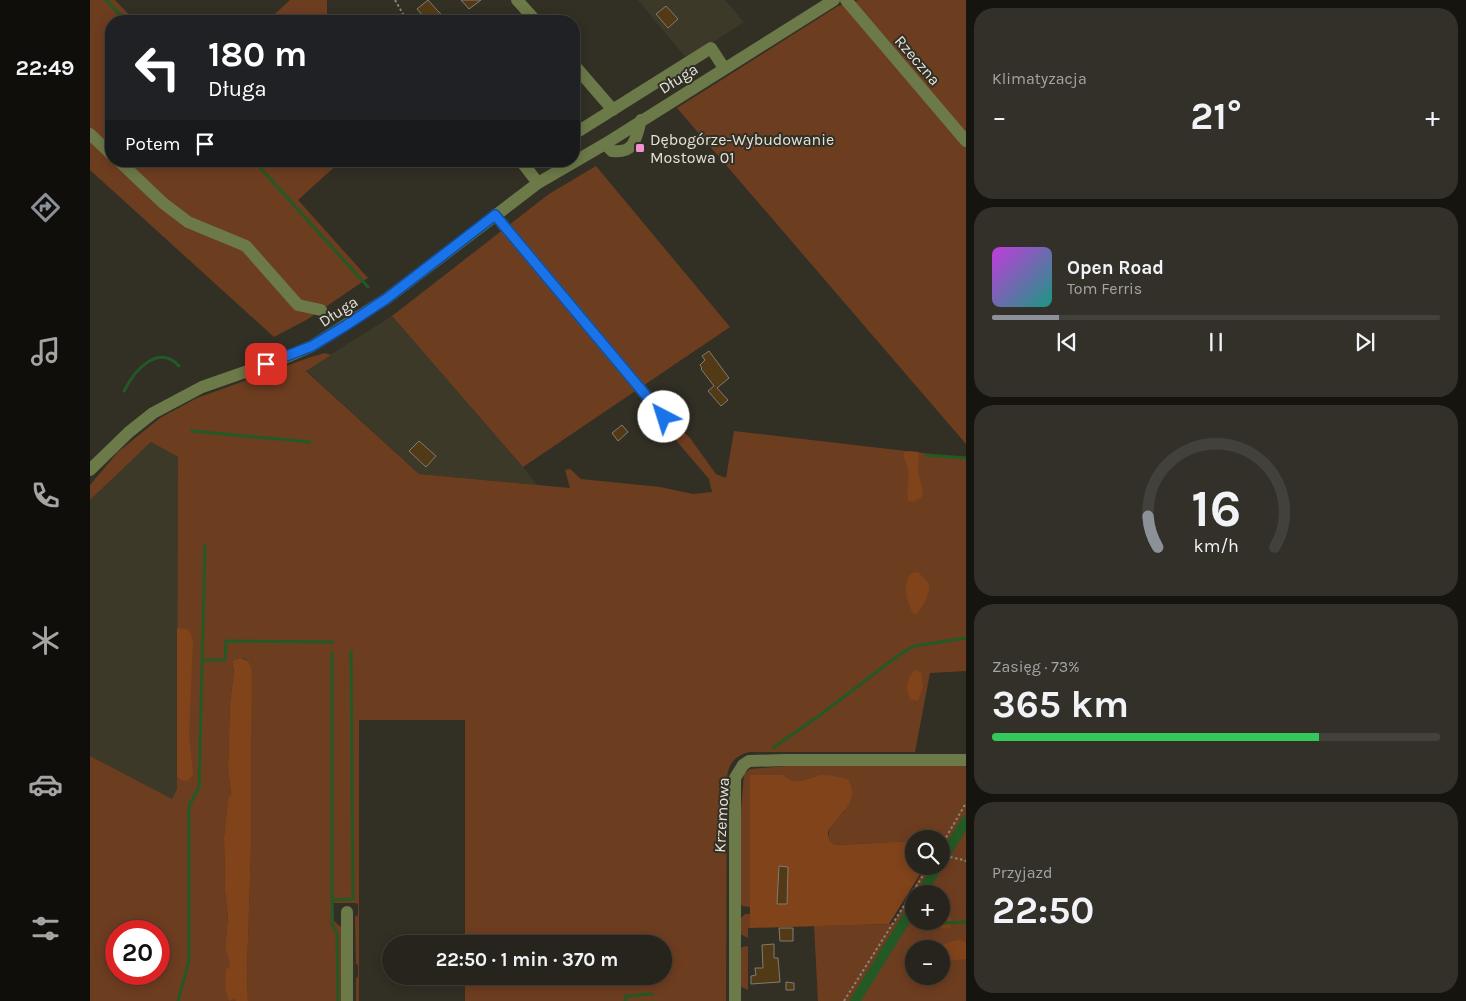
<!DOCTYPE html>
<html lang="pl">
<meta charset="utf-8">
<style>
:root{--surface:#26241c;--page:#323029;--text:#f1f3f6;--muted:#a4a4a3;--line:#42413b;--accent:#8c9099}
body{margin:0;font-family:Karla,sans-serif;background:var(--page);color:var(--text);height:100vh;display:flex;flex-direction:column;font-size:19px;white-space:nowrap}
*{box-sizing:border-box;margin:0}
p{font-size:16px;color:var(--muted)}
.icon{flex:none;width:28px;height:28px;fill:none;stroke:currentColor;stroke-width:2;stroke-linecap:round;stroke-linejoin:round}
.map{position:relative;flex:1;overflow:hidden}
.side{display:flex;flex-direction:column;gap:8px;padding:8px;background:#15140f;width:500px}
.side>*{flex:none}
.guide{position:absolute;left:15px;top:15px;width:475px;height:152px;border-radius:20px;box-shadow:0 2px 12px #0003,0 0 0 1px var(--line);background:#202124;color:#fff;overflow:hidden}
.fabs{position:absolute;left:815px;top:830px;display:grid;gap:10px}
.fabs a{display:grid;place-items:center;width:45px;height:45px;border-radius:50%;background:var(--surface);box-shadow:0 2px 12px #0003,0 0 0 1px var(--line);font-size:25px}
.speed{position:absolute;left:15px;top:920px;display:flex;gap:10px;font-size:25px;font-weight:700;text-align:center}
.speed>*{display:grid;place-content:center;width:65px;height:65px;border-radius:50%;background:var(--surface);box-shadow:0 2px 12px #0003,0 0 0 1px var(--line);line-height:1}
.speed .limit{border:8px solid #d22;background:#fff;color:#111}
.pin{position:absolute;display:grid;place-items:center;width:42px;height:42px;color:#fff;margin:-21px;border-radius:10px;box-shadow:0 2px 8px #0006}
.me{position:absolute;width:55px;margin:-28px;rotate:320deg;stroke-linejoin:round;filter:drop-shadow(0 0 4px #0008)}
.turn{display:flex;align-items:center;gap:18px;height:105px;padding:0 20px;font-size:22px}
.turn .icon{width:65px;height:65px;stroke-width:2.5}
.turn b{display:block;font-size:35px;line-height:42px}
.then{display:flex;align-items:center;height:48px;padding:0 20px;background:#0003;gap:10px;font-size:19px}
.big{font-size:38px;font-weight:700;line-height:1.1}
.side .tile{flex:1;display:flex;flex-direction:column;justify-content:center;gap:8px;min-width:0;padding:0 18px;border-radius:20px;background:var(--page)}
.side .dial{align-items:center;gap:0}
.dial svg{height:130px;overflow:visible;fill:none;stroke:var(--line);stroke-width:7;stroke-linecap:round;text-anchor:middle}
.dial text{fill:var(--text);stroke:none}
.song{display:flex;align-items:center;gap:15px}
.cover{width:60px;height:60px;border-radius:8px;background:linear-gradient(135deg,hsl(290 70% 55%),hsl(170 70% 35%))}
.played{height:5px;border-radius:2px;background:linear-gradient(90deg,var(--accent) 15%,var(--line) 15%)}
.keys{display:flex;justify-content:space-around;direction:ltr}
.heat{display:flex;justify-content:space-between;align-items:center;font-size:28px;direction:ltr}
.charge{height:8px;border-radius:4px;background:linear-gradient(90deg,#34c759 73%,var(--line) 0)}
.trip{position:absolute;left:292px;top:935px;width:290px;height:50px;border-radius:25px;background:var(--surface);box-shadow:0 2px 12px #0003,0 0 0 1px var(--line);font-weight:700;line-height:50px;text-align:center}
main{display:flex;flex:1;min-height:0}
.dock{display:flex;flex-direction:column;width:90px;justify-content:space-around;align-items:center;background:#0f0e0b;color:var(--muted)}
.dock .icon{width:35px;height:35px}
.dock .current{color:var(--accent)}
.dock b{font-size:22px;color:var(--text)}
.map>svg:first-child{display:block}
.built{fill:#3d3929}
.green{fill:#6d3d20;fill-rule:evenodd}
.forest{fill:#81431a}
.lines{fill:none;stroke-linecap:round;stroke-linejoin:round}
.stream{stroke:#235924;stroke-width:3}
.canal{stroke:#235924;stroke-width:10}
.building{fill:#523a17;stroke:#837b71}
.path{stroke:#86857c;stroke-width:2;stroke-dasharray:2.5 2.5;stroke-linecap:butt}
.minor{stroke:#6c7948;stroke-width:12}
.route-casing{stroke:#114b97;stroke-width:12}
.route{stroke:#1a73e8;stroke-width:9}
.poi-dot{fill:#f491d3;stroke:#323025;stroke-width:2}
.labels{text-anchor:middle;stroke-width:4;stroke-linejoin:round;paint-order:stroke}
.street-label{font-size:16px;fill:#e3e2db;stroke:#323025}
.poi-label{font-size:16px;fill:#e3e2db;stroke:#323025;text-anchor:start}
</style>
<main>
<nav class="dock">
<b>22:49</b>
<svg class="icon current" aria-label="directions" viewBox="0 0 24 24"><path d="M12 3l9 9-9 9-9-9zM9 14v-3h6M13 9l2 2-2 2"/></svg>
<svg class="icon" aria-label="music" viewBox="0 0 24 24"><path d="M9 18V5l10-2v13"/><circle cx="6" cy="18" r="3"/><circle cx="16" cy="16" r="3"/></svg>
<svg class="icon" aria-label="phone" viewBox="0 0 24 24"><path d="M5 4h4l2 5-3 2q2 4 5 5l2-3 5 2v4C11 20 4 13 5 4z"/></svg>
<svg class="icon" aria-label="climate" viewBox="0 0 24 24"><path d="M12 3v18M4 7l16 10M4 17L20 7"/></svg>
<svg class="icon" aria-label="car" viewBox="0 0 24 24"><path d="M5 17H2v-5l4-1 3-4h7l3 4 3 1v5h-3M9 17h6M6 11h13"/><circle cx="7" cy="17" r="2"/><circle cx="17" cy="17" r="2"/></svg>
<svg class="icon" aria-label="filters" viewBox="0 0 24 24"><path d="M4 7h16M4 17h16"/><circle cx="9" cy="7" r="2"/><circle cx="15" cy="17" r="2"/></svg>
</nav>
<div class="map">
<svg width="876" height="1001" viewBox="0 0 876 1001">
<rect width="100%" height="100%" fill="#323025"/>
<path class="built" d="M548,0H635L654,22L597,59Z
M302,316L433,467L447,485L329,474L216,370Z
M61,442L88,457L87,789L82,800L0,756V500Z"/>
<path class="green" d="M0,0H25L45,21H21V161H251L208,200L278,278L218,319L184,337L0,170Z
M200,0H237V21H177Z
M769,0H876V444L587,108L748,6Z
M506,166L640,327L433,467L302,316L459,194Z
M235,353L241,355L216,371L329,474L480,488L475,470L480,469L491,479L570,487L603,494L622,492L619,479L577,430L568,423L586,424L600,438L626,474L636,478L644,431L876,458V671L840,673L825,752H659C645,756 639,763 637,777L636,1001H375V976H574V944H375V720H269V1001H266V978L268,977V965L266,964L265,917L268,915V904L265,903H243L244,921L252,928V1001H158L157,973L161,848L162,676L156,659L150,658L142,662L144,672L140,703L138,767L141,794L138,800L134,837L135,892L138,917L135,949L140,959L145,998L146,1001H0V756L82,799L87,789L88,457L61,442L0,500V485L28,452L70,418L107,398L221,357ZM26,931H69V974H26Z
M697,766H876V1001H728L724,926L803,924L836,866H851V839H824V841L745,845C729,835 747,819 755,811L726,776L708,782L660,776V907L652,906L650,902L651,811L654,774L660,769ZM824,894H851V921H824ZM824,949H851V976H824Z
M655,914H660V928H658V938L650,934L651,918Z
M658,946V990L649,986L650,950L652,947Z"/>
<path class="forest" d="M815,451L829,452L828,470L833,493L831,498L823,502L818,500C816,483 823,473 813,456Z
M825,572L829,573C833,577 838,581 839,586C840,595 832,609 825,615C818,608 812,586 819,577C820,574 823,573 825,572Z
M87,628L97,629L101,634L103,641L99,735L103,775L98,781L91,780L87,776Z
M150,658C161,660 161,666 162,676L161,848L157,973L158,1001H146L144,998L140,1001C134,993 135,979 136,969L140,966L139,959L135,949L138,917L135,892L134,837L138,799L141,794L138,768L140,703L144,672L142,661Z
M824,670L831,672L833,687L828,701L821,700C814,688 817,681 824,670Z
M660,775H693C708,789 718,775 734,775C742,775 751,778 758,779C771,803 749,813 738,832C738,838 740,842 745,845L824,841V866H835L799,924L660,928Z
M859,914C866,927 858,933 846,925L848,921H851V915Z
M868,940L876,942V959L853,961L850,947L856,943Z"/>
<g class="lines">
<path class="stream" d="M16,0L36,21
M164,161L278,287
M34,391C44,371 68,343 89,366
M102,431L220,442
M836,455L876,458
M242,653V900
M112,660H135L136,641L243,642
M683,748L730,715L809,655L824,646L876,638
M853,923L876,922
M88,1001L99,961V806L109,787L115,546
M248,1001L247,933L242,924V900L263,899L261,651
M535,1001L536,996L562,994"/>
<path class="canal" d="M851,861L876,821
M831,894L848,866
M765,1001L824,906"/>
</g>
<path class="building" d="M338,0L357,21H337L327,9Z
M371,0H391L379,9Z
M576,6L588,19L578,28L566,14Z
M619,351L639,378L627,388L638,400L631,406L618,391L624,386L611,369L612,368L610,365L615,360L612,356Z
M532,425L538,432L528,441L522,433Z
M329,441L346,456L336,467L319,451Z
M689,866L698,867L697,904H687Z
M689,928H703V941H690Z
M684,944V958H688L690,982L661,984V976L666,975L665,968H673L672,945Z
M696,982L704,983V990H696Z"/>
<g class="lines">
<path class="path" d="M305,0L317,21
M851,846L876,803
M851,853C858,858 868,858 876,861
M754,1001L839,866"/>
<path class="minor" d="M427,0L446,21
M756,0L876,141
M484,65L523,110
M0,134L21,154
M484,134L621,48L634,68
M515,144L522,151C545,154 546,138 551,120
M29,161L73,203L98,222L156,246L208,305L231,310
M431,161L448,183
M405,215L574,417
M0,470L39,432L63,413L112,387L192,359L222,346L296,299L448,183L515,144L744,0
M257,912V1001
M645,1001V778L653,765L659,761L695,760H876"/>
</g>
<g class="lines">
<defs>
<path id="route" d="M176,364L222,346L255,326L296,299L405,215L574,417"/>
</defs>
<use href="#route" class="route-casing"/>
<use href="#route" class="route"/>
</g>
<rect class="poi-dot" x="545" y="143" width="10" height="10" rx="2.5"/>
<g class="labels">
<g class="street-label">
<text transform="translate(828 60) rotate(49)" y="6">Rzeczna</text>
<text transform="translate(588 78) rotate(-32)" y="6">Długa</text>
<text transform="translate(248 311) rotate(-33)" y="6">Długa</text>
<text transform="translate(631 815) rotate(-87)" y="6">Krzemowa</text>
</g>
<g class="poi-label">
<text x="560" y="145">Dębogórze-Wybudowanie<tspan x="560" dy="18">Mostowa 01</tspan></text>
</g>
</g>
</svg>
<div class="fabs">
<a><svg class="icon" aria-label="search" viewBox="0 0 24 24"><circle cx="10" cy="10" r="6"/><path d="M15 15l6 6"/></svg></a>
<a>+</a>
<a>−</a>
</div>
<div class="speed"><div class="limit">20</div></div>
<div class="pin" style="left:176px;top:364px;background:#d93025"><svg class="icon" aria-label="arrive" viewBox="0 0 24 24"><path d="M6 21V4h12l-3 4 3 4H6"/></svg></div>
<svg class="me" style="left:574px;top:417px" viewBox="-20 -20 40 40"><circle r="19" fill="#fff"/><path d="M0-13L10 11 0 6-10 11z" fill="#1a73e8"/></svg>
<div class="trip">22:50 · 1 min · 370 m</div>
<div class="guide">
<div class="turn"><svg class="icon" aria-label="left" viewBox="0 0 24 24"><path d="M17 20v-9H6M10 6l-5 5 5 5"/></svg><div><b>180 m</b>Długa</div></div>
<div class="then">Potem<svg class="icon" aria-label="arrive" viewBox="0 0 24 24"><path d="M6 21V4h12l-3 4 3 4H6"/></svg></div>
</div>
</div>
<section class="side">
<div class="tile"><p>Klimatyzacja</p>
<div class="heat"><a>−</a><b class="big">21°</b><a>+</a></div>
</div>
<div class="tile">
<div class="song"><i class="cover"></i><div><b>Open Road</b><p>Tom Ferris</p></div></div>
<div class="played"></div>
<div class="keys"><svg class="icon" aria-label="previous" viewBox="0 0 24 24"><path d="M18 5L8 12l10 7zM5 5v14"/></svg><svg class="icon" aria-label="pause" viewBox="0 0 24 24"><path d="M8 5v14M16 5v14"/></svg><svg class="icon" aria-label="next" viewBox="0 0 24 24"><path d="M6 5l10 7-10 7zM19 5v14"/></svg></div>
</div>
<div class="tile dial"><svg viewBox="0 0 100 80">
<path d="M14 69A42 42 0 1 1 86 69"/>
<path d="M14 69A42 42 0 0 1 8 50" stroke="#8c9099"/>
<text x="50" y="56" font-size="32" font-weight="700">16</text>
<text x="50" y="72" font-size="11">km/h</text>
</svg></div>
<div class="tile"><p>Zasięg · 73%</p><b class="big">365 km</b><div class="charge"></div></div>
<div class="tile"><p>Przyjazd</p><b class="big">22:50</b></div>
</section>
</main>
